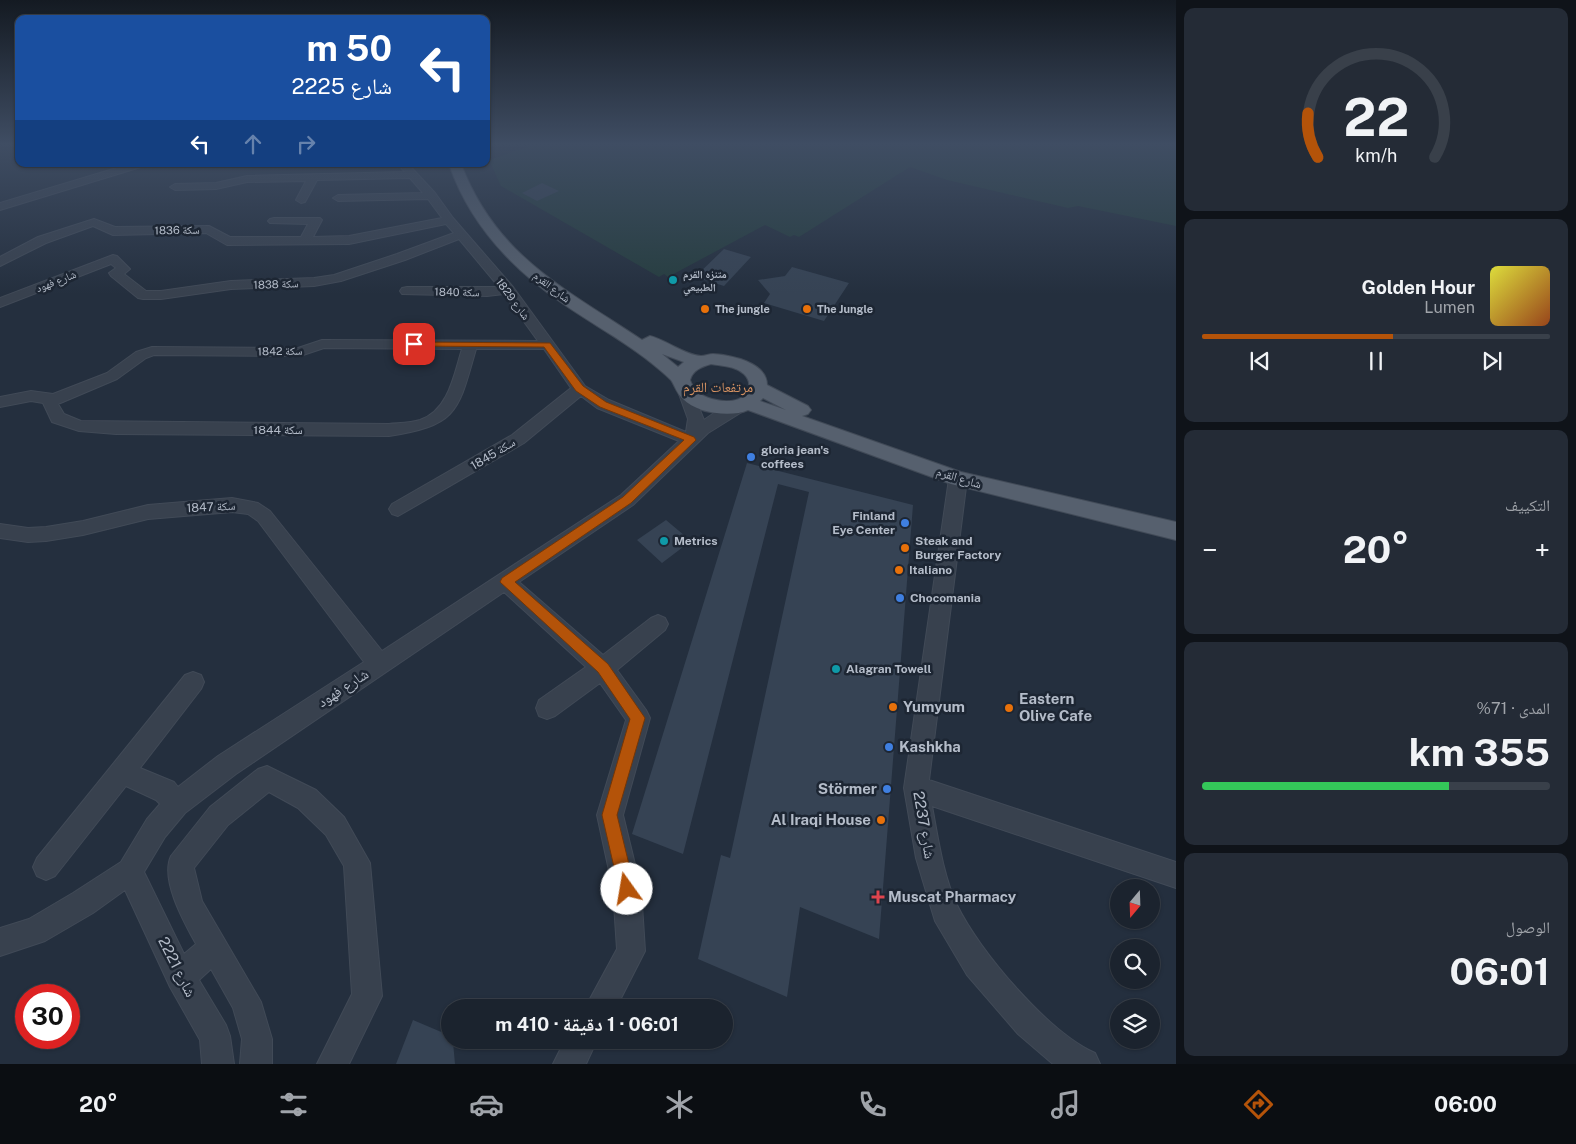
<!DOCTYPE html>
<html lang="ar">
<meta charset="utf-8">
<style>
:root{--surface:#1b232e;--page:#242b36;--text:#f1f3f6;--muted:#a0a4aa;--line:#39404a;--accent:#b45309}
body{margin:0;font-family:"Public Sans","Noto Naskh Arabic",sans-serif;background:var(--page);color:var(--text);direction:rtl;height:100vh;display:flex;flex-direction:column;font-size:19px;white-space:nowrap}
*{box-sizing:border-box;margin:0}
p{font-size:16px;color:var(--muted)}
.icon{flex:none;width:28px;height:28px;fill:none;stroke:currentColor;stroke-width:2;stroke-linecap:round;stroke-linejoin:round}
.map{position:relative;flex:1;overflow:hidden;direction:ltr}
.drawer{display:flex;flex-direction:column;gap:8px;padding:8px;background:#0f1319;width:400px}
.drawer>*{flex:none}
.banner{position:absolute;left:15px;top:15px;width:475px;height:152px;border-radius:10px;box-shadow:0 1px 4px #0004,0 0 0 1px var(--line);direction:rtl;background:#1a4fa0;color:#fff;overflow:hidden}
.needle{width:32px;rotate:199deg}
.buttons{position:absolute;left:1110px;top:879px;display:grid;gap:10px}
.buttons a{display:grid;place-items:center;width:50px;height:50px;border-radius:50%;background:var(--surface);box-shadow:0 1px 4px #0004,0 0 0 1px var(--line);font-size:25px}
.speed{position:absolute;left:15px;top:984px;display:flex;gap:10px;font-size:25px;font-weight:700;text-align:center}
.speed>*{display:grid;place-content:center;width:65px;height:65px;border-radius:50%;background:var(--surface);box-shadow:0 1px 4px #0004,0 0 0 1px var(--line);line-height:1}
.speed .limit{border:8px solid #d22;background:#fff;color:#111}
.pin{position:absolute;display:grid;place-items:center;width:42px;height:42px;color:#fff;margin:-21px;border-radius:10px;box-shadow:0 2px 8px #0006}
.me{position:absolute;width:55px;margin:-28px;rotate:347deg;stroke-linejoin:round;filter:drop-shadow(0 0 4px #0008)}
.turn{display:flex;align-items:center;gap:18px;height:105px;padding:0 15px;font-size:22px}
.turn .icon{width:65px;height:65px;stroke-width:2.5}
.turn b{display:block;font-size:35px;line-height:42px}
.lanes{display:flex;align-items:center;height:48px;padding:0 15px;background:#0003;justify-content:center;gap:25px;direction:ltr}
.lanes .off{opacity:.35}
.big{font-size:38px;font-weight:700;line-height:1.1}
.drawer .tile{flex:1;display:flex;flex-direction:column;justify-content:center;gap:8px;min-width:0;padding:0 18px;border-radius:10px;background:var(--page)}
.drawer .dial{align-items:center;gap:0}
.dial svg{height:130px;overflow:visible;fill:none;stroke:var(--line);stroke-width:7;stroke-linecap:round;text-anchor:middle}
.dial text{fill:var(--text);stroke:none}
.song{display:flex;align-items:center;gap:15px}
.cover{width:60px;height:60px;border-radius:8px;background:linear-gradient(135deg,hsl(60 70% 55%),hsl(20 70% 35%))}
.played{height:5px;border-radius:2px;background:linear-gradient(90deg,var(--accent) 55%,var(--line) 55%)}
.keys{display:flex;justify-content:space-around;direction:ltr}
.heat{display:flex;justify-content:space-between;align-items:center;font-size:28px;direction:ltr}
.charge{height:8px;border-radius:4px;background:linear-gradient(90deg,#34c759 71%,var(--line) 0)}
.trip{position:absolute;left:441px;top:999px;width:292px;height:50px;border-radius:25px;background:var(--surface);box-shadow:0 1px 4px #0004,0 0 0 1px var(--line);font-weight:700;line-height:50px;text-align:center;direction:rtl}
.tab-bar{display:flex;height:80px;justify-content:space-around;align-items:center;background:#0b0e12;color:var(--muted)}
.tab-bar .icon{width:35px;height:35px}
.tab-bar .on{color:var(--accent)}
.tab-bar b{font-size:22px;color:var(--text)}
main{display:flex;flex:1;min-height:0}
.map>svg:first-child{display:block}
.green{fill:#263d3f}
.building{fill:#364354}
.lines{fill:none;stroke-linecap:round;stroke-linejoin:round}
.minor-casing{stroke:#414a57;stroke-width:2}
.major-casing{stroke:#414a57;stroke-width:2}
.minor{fill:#38414e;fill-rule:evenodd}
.major{fill:#56606e;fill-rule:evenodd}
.route{fill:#b45309;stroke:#753606}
.culture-dot{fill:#0f9aa8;stroke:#1d2633;stroke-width:2}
.food-dot{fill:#e8710a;stroke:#1d2633;stroke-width:2}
.shop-dot{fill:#3f7fe0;stroke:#1d2633;stroke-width:2}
.health-dot{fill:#e0444e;stroke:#1d2633;stroke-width:2}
.labels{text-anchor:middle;stroke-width:5;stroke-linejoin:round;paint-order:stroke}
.far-street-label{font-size:11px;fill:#b4bcc9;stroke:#1d2633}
.far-poi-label{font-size:11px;font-weight:bold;fill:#b4bcc9;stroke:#1d2633;text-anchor:start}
.street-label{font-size:12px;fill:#b4bcc9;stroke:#1d2633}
.poi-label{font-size:12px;font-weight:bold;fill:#b4bcc9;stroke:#1d2633;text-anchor:start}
.neighbourhood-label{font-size:14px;fill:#d69262;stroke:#1d2633}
.near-street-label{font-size:15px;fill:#b4bcc9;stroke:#1d2633}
.near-poi-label{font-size:15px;font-weight:bold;fill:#b4bcc9;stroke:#1d2633;text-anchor:start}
</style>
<main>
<section class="drawer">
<div class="tile dial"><svg viewBox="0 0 100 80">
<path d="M14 69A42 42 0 1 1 86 69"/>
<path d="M14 69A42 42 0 0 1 8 42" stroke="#b45309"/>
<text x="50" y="56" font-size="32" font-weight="700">22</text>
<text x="50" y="72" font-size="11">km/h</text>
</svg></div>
<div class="tile">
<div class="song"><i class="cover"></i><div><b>Golden Hour</b><p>Lumen</p></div></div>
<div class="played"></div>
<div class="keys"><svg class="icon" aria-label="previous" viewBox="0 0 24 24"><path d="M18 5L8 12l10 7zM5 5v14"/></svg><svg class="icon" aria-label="pause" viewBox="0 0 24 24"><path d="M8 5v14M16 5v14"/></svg><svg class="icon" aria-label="next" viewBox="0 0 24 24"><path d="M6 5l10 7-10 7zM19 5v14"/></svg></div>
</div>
<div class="tile"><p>التكييف</p>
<div class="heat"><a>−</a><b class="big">20°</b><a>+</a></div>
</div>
<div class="tile"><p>المدى · 71%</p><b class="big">355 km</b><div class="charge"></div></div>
<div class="tile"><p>الوصول</p><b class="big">06:01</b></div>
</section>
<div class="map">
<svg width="1176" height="1064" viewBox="0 0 1176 1064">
<rect width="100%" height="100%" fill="#242f3e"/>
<path class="green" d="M533,145H1176V226L1078,206L1068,208L947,180L910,167L799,237L794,235L790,237L765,225L668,277L664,274L659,277L501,186L489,160Z"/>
<path class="building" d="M542,183L559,191L537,201L522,193Z
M724,249L751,257L724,286L695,277Z
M792,267L849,283L824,321L764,303L770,294L758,280L785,276Z
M747,463L913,505L879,939L800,907L787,997L698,959L721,855L730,858L809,492L778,484L683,854L632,834Z
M666,520L691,541L662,563L637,540Z
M413,1020L446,1034L453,1042L455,1064H396Z"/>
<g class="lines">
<defs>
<path id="minor" d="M130,164H145L144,166L0,210V203Z
M398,164H408L435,193L453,218L513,287L585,386L609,400L686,432L688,419L679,394L682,390H692L704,420C715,413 731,399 745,402L747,406L745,410L708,433L633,505L519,582L603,655L651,618L658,615L665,618L668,624L665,630L617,670L646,710L650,718L623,815L641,889L645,951L616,1008H585L617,949L613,889L597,815L626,720L600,683L555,716L547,719L539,716L536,708L539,700L586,667L504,592L236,774L185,813L165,837L144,872L184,954L196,944C184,922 160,880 171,856L210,807L258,769L267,766L316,790L344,817L370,863L382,996L349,1064H317L352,994L344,866L326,835L298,808L269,792L228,825L194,868L202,901L261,1002L272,1039V1064H240L242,1039L233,1008L211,969L199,980L226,1025L230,1036L234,1064H202L200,1040L170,987L125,890L93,913L45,941L0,956V928L29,919L73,893L121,862L147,819L160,804L156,800L126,786L55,876L46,880L37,876L33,867L37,858L185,675L193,672L201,675L204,682L201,689L140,768L174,782L178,787L218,756L364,662L258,521L248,514L232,512L148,519L83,535L46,541L28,542L0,538V524L28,528L46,527L83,521L148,505L232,498L258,503L270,511L382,651L621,495L679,441L597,408L581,396L524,443L398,516L392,514L389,509L392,504L512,435L571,388L544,349H476C458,412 458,425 389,436L116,434L79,431L52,422L43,403L31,401L0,407V397L31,391L53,394L107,373L136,352L152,347L298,348L322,340L538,341L504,294L487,296L402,294L400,291L402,288L407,287H499L459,239L405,260L341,281L314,286L231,289L161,299H143L138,298L111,276L109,273L116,268L111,264L0,307V298L113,255L117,256L130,269L124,274L146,291H161L231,281L314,278L334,275L397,254L454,233L446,224L349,244L227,245L206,233L113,235L93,226L46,243L0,266V257L38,237L94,219L115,227L209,226L230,237H301L308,224L270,223L268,221L270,219L274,218H320L322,220L313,237L349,236L442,218L428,199L338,201L333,198L338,195L423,193L410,178L317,180L305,202L301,203L296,200L306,181L247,182L216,189L175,190L170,187L175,184L216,183L247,176L405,172ZM324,348L462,349C454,374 449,410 420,420C410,423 399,423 389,424L81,421L64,414L58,404L117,379L146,358L154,355L300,356Z
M958,473L964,475L967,479L929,780L1176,862V888L932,806C938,838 943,875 957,905C979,951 1049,1033 1095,1053L1100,1064H1053L1018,1034L967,975L935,921L916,858L904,788L949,479L952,475Z
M565,1040H597L586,1064H553Z"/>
<path id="major" d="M449,164H461C497,257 564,288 642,340L650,336C666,340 685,355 701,356C705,356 709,354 713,354C730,355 767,362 767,385L808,406L811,410L808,414L802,416L961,472L1176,522V540L951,484L748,410C731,418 696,413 683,399C677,394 675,386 671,380C663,372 654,365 645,358C619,338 589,322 562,303C511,268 469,223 449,164ZM662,354L684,362L678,367ZM711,364C722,366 735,366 744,374C747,377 749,380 749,384C748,403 726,403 712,399C701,396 694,391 690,380C693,370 701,367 711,364ZM763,398L786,410L760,401Z"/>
</defs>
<use href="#minor" class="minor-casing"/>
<use href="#major" class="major-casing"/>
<use href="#minor" class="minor"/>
<use href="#major" class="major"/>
</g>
<linearGradient id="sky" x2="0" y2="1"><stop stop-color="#141a22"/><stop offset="0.49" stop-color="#3f4d63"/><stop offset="1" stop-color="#3f4d63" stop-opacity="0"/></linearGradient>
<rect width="1176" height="294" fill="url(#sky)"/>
<path class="route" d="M414,342L550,343L583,386L606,402L694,437L696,440L631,503L515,582L608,664L645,718L617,815L635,889L633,895L627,897L621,895L619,889L602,815L630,719L598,672L500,582L502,578L623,497L684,440L600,407L576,391L544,347L411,346V343Z"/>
<g class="culture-dot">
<circle cx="673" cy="280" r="5"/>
<circle cx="664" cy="541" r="5"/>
<circle cx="836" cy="669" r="5"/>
</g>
<g class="food-dot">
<circle cx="705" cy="309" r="5"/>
<circle cx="807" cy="309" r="5"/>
<circle cx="905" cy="548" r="5"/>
<circle cx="899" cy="570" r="5"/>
<circle cx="893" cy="707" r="5"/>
<circle cx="1009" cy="708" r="5"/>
<circle cx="881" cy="820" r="5"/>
</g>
<g class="shop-dot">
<circle cx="751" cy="457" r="5"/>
<circle cx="905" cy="523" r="5"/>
<circle cx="900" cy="598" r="5"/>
<circle cx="889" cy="747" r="5"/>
<circle cx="887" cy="789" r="5"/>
</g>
<path class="health-dot" d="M875.5 889.5h5v5h5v5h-5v5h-5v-5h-5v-5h5z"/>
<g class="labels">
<g class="far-street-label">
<text transform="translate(177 230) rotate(-1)" y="4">سكة 1836</text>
<text transform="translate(56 281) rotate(-21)" y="4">شارع فهود</text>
<text transform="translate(276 284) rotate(-2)" y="4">1838 سكة</text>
<text transform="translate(552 287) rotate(37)" y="4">شارع القرم</text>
<text transform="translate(457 292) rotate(1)" y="4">سكة 1840</text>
<text transform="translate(513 299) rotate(53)" y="4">1829 شارع</text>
<text transform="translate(280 351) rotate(-1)" y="4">سكة 1842</text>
</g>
<g class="far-poi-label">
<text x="683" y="278">متنزه القرم<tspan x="683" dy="13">الطبيعي</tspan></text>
<text x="715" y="313">The jungle</text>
<text x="817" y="313">The Jungle</text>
</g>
<g class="street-label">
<text x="278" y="434">سكة 1844</text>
<text transform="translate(493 454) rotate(-31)" y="4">1845 سكة</text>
<text transform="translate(959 478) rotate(17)" y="4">شارع القرم</text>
<text transform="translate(211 507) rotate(-3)" y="4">سكة 1847</text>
</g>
<g class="poi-label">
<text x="761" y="454">gloria jean's<tspan x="761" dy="14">coffees</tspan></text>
<text x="895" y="520" text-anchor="end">Finland<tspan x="895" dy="14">Eye Center</tspan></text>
<text x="674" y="545">Metrics</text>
<text x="915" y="545">Steak and<tspan x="915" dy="14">Burger Factory</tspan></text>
<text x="909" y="574">Italiano</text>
<text x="910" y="602">Chocomania</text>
<text x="846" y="673">Alagran Towell</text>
</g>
<g class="neighbourhood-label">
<text x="718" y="392">مرتفعات القرم</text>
</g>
<g class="near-street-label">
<text transform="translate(343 688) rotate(-33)" y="5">شارع فهود</text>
<text transform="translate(924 825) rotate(80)" y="5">2237 شارع</text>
<text transform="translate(177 967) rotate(63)" y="5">شارع 2221</text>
</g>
<g class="near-poi-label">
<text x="1019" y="704">Eastern<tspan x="1019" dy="17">Olive Cafe</tspan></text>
<text x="903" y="712">Yumyum</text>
<text x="899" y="752">Kashkha</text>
<text x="877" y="794" text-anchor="end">Störmer</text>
<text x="871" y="825" text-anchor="end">Al Iraqi House</text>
<text x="888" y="902">Muscat Pharmacy</text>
</g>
</g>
</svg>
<div class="buttons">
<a><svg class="needle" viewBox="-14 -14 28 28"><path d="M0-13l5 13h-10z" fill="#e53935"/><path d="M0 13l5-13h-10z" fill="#a0a4aa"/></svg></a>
<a><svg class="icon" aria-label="search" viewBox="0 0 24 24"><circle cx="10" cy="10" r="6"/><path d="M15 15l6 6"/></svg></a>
<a><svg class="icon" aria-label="layers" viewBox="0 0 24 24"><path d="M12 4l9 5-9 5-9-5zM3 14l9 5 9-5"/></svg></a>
</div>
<div class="speed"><div class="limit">30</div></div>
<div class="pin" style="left:414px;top:344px;background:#d93025"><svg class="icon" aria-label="arrive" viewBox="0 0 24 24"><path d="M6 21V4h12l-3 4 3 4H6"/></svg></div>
<svg class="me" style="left:627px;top:889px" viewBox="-20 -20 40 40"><circle r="19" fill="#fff"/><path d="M0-13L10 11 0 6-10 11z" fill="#b45309"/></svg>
<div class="trip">06:01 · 1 دقيقة · 410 m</div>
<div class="banner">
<div class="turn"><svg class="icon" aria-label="left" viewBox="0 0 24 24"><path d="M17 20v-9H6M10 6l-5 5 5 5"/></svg><div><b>50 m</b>شارع 2225</div></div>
<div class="lanes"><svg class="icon" aria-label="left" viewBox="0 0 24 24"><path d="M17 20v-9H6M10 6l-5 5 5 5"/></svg><svg class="icon off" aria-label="ahead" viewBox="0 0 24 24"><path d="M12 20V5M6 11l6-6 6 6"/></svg><svg class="icon off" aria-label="right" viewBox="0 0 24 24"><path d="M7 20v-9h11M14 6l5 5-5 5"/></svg></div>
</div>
</div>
</main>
<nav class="tab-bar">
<b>06:00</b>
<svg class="icon on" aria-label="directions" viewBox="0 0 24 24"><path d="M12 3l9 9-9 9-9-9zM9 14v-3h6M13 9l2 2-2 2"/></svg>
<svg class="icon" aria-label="music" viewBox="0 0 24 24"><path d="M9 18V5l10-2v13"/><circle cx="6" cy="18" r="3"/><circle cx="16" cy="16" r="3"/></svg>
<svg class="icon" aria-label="phone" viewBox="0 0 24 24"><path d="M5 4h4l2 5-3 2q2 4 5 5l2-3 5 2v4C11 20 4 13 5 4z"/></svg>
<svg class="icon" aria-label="climate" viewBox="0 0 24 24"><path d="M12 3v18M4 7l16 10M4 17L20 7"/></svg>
<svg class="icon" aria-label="car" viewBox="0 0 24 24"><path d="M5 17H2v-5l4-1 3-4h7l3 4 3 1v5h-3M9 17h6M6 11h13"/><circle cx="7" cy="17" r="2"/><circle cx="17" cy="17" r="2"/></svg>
<svg class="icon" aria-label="filters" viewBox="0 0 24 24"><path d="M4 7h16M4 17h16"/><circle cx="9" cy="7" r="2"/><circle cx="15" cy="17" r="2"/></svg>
<b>20°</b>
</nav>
